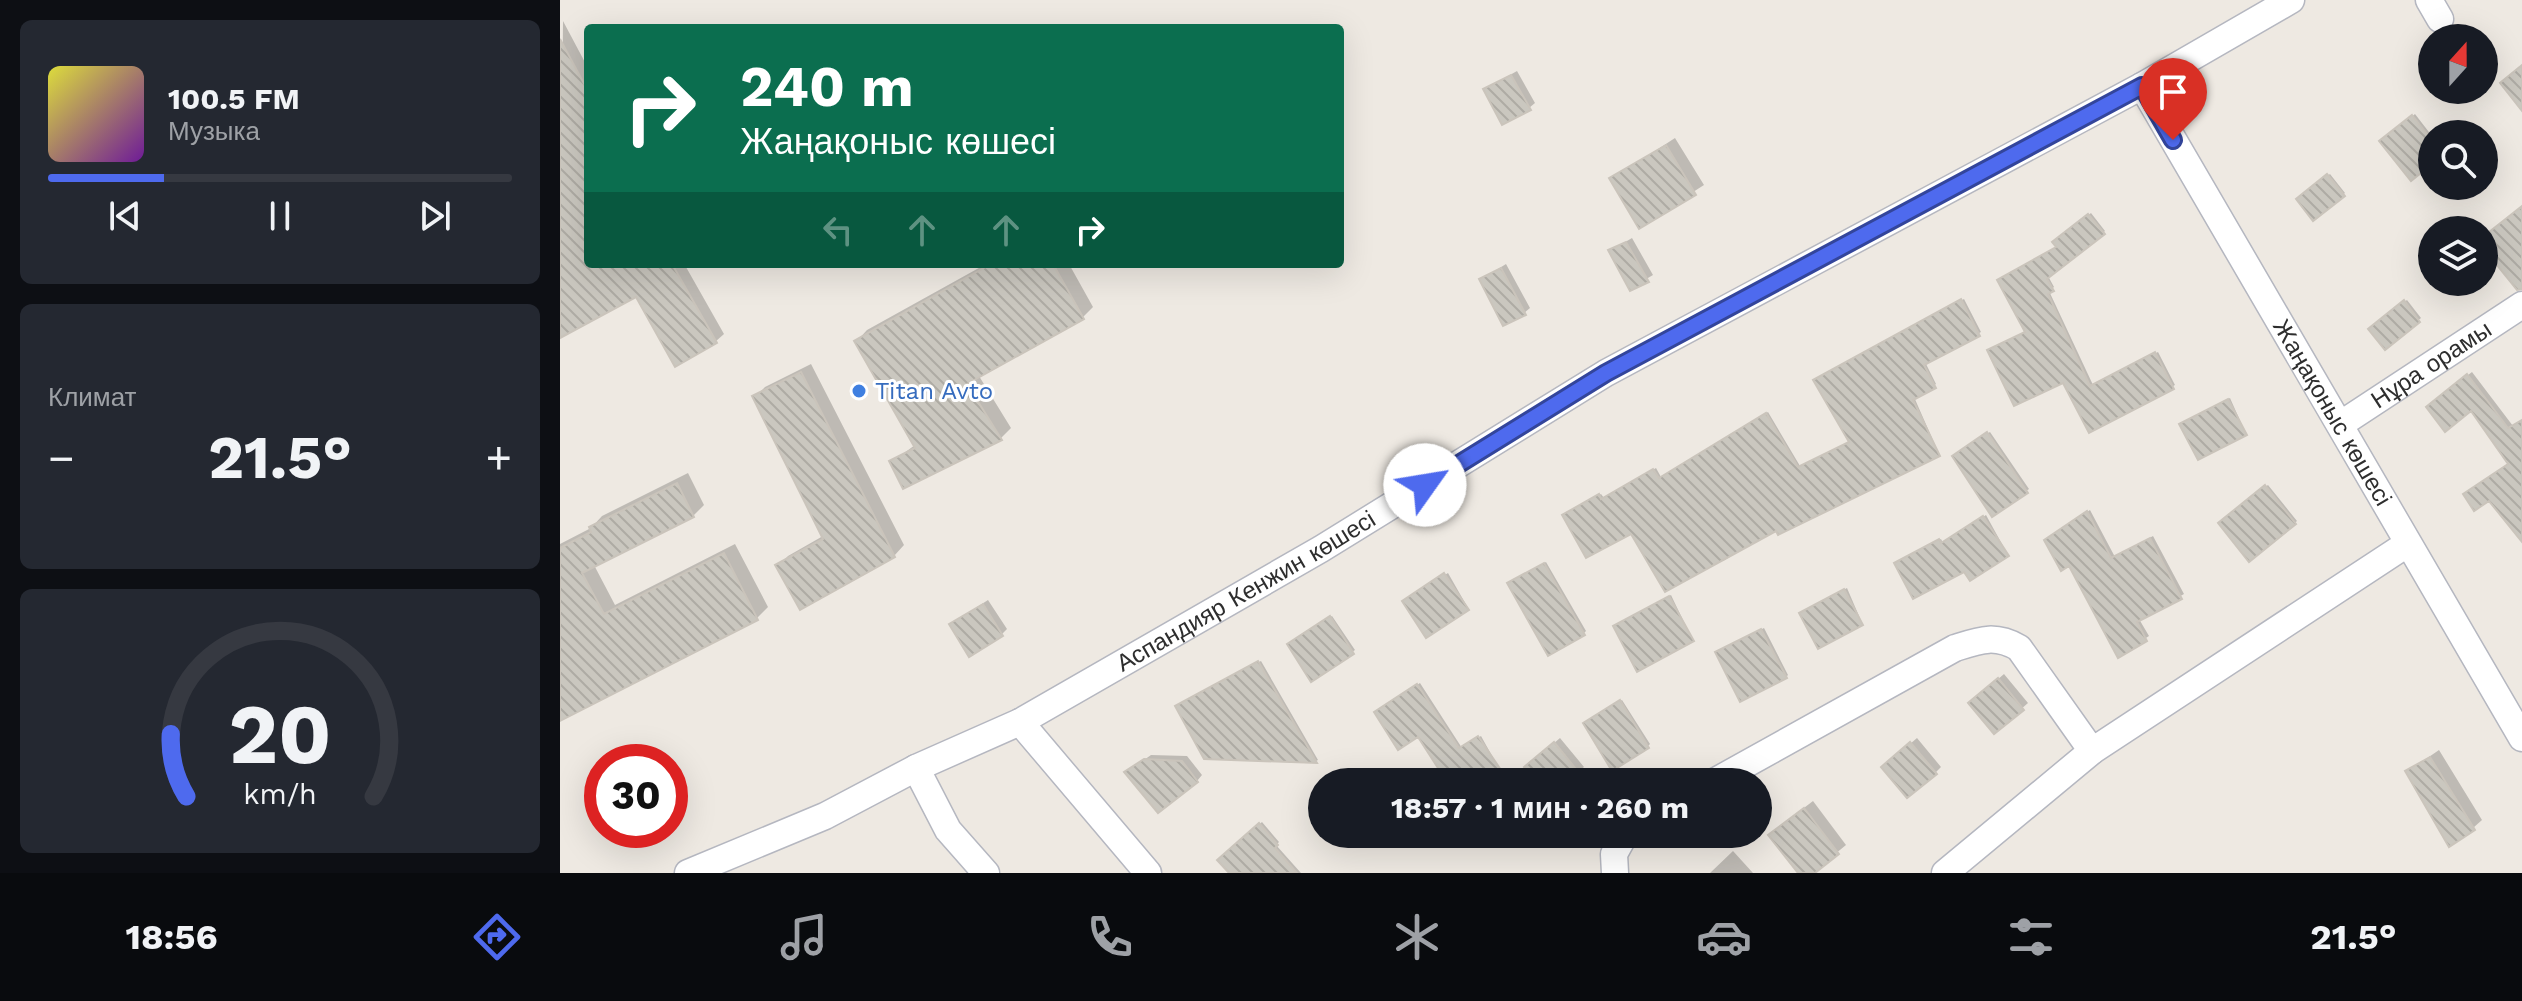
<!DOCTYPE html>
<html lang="ru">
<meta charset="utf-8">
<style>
:root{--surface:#171b24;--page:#242831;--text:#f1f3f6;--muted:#9ea1a6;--line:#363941;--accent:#4e6aee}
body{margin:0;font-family:"Work Sans",sans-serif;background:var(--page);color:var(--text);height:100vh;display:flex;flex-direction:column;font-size:30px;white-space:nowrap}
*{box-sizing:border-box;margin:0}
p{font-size:26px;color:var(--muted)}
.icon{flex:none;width:44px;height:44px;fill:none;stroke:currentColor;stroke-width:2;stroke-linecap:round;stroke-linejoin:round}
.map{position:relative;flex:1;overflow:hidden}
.drawer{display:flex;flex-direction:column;gap:20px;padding:20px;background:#0d0f14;width:560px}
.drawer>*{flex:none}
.top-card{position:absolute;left:24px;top:24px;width:760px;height:244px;border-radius:8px;box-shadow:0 8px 32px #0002;background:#0b6e4f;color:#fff;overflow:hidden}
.needle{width:52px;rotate:21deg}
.tools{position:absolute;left:1858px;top:24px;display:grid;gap:16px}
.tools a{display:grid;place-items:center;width:80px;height:80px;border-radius:50%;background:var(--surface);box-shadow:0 8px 32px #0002;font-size:40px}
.speed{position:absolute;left:24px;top:744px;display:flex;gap:16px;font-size:40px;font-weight:700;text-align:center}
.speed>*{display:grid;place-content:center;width:104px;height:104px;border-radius:50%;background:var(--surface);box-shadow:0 8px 32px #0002;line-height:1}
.speed .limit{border:12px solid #d22;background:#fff;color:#111}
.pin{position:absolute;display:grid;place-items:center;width:68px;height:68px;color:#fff;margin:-82px -34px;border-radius:50% 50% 50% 0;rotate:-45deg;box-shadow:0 0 8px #0007}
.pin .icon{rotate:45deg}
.me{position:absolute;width:88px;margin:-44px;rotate:58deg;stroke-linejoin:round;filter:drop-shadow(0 0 6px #0008)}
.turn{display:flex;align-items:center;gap:28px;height:168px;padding:0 24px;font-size:36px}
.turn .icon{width:104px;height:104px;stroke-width:2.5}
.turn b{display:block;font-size:56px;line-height:68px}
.lanes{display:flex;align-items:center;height:76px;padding:0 24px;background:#0003;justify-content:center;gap:40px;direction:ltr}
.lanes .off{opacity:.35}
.big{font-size:60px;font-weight:700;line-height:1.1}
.drawer .tile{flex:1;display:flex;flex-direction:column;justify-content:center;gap:12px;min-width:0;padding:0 28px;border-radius:12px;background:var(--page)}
.drawer .dial{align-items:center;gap:0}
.dial svg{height:208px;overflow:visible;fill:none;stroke:var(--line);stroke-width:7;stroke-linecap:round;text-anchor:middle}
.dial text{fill:var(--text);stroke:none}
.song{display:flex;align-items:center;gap:24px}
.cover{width:96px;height:96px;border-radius:12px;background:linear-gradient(135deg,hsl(60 70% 55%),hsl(280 70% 35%))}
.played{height:8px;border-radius:4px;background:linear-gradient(90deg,var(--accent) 25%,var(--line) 25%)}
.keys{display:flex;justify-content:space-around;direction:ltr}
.heat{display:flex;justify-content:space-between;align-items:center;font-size:44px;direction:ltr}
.trip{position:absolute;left:748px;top:768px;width:464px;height:80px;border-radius:40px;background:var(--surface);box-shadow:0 8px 32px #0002;font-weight:700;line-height:80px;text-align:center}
.tabs{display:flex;height:128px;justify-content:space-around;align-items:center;background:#090b0e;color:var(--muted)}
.tabs .icon{width:56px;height:56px}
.tabs .on{color:var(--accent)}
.tabs b{font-size:36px;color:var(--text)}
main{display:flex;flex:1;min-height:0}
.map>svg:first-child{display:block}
.shadow{fill:#0003}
.building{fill:url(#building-back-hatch);stroke:#cac4bb;stroke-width:2}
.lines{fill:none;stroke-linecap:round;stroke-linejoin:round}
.street-casing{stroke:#b5b7c0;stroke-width:29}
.street{stroke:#fff;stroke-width:26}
.route-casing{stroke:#33459b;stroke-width:20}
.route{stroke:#4e6aee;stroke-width:14}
.shop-dot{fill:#3f7fe0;stroke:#fff;stroke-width:3}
.labels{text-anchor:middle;stroke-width:6;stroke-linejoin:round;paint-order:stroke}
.street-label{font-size:24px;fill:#2e2e2e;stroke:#fff}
.shop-label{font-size:24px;fill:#366cbe;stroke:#fff;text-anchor:start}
</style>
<main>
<section class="drawer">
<div class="tile">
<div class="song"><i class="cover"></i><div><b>100.5 FM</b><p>Музыка</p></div></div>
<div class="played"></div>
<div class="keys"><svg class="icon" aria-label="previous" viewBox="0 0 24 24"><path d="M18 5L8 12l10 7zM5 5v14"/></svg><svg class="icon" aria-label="pause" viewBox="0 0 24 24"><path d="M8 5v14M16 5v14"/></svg><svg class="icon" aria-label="next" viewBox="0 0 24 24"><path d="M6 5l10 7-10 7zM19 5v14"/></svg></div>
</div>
<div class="tile"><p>Климат</p>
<div class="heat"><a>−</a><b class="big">21.5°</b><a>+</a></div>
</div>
<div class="tile dial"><svg viewBox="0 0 100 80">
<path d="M14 69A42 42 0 1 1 86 69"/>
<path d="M14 69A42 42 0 0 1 8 45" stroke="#4e6aee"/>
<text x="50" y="56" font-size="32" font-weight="700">20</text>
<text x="50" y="72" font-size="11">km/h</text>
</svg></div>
</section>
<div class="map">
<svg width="1962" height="873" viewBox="0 0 1962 873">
<defs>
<pattern id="building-back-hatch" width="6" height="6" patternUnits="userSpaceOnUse" patternTransform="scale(2)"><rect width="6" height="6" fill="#cac7bf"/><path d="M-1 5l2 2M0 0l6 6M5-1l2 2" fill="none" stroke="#aeaba4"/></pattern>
</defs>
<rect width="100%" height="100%" fill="#eee9e2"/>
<path class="shadow" d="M3,21L28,68V264H129L126,267L164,334L155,342L77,294L0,335Z
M957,71L975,103L969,108L925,89Z
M1855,114L1872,136V162L1822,141Z
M1115,138L1144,185L1080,226L1052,179Z
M1770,174L1785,193L1753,218L1738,199Z
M1531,213L1545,231L1488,276L1494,287L1489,291L1533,385L1598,352L1615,385L1530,430L1504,380L1467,331L1499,247L1495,242Z
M1072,238L1093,275L1071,288L1050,251Z
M426,264H509L533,307L523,317L419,376L451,428L441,438L332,462L355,445L297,341L307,330Z
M946,264L970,308L964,313L922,279Z
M1404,299L1421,332L1365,362L1376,384L1354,397L1379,454L1217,528L1163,561L1160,557L1007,513L1041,494L1044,498L1096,468L1101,477L1208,412L1240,466L1291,441L1257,378Z
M1847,300L1861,318L1825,348L1810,329Z
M251,364L344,545L334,556L218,566L228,556L263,536L195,397L205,387Z
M1912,372L1953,426L1962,420V539L1950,463L1912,408L1872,403Z
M1670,398L1686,434L1624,422Z
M1430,432L1469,489L1433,514L1396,454Z
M128,473L144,505L133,516L34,565L55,605L175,544L208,607L197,618L0,719V544L31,528L42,516Z
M1708,485L1737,521L1689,559L1660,523Z
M1530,510L1555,557L1593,536L1624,594L1579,619L1589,636L1559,655L1510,564L1490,537Z
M1426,515L1448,555L1405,569L1338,561L1381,539L1383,543Z
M986,562L1026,631L1024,633L952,582Z
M888,573L908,608L844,601Z
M1287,588L1302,623L1244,611Z
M1111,595L1132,639L1057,625Z
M428,600L447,629L441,635L391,624Z
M772,616L795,650L752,679L731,643Z
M1204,628L1228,675L1226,677L1159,651Z
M701,661L758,760L756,761L645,757L620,704Z
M1444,674L1468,703L1435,732L1416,698Z
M860,683L902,748L921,736L941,772L926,782H889L858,734L818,710Z
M1062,700L1090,744L1088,746L1027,721Z
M1000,738L1024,767L1007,782H980L972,762Z
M1357,738L1381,767L1375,773L1329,762Z
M1879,750L1922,820L1913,828L1847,772Z
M591,755L627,756L642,775L637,781L567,772Z
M1253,801L1286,845L1252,873H1240L1219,827Z
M702,822L719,842L716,845L741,873H671L660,860Z
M1173,851L1193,873H1150Z"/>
<path class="building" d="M0,39L28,91V264H112L157,343L115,367L76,297L0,338Z
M1962,65V111L1940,83Z
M951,75L971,110L942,125L923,89Z
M1852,115L1872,140V164L1851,181L1819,141Z
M1106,145L1136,195L1079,229L1049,178Z
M1767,174L1785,196L1753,221L1736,199Z
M1962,206V289L1957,290L1924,249V236Z
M1528,214L1545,234L1487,279L1494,291L1488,294L1530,386L1595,352L1614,389L1529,433L1503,383L1454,406L1427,350L1465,332L1437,280L1496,247L1492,242Z
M1066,242L1089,282L1070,291L1048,250Z
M431,264H493L524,319L407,384L442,440L343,489L329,461L355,448L294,341Z
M941,268L966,315L943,326L919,279Z
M1401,299L1420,336L1364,365L1376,388L1353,400L1380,456L1218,535L1216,531L1105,592L1071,534L1026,558L1002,515L1039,494L1041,499L1093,469L1099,478L1206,413L1238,467L1289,442L1253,380Z
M1844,300L1860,322L1825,350L1808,329Z
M241,372L335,557L240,610L215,565L263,539L192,396Z
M1907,374L1948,428L1962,420V542L1929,501L1914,511L1903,494L1948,464L1911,411L1885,432L1866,407Z
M1668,399L1687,435L1638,460L1619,424Z
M1427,432L1468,493L1432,517L1392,456Z
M117,483L134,517L22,573L44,614L164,553L198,620L0,721V548L31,532L29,527Z
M1705,485L1736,524L1689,562L1658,523Z
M1527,511L1551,558L1590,538L1622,599L1577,622L1587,641L1558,658L1509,566L1501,571L1484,540Z
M1423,516L1449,556L1410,581L1404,572L1353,599L1334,563L1379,539L1381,543Z
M984,563L1025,635L988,656L947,583Z
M884,573L909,610L866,638L842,601Z
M1284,589L1303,625L1258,649L1239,613Z
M1109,596L1134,641L1077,672L1053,626Z
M423,604L443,636L409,657L389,624Z
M770,616L794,654L751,682L727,644Z
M1201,629L1227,678L1180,702L1155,652Z
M698,661L757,763L644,759L615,706Z
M1438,678L1464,710L1434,734L1408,703Z
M857,684L899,748L918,736L943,773L930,782H887L858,737L838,750L814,712Z
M1060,700L1089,748L1052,771L1023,723Z
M994,742L1020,774L1010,782H977L964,767Z
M1350,742L1377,774L1347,798L1321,767Z
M1870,757L1915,830L1889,847L1845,771Z
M584,759L622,761L638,782L598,813L564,772Z
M1244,808L1279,854L1255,873H1238L1208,835Z
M699,823L718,845L715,848L737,873H669L657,860Z"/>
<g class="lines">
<defs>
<g id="street">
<path d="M1869,0L1880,19"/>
<path id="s1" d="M1582,86L1962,738"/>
<path id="s2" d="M1781,424L1962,305"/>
<path d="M460,722L588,873"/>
<path d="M356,768L388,830L426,873"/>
<path d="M1154,782L1395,648C1420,640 1435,634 1459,648L1532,751L1847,544"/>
<path id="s3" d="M128,873L265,816L356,768L460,722L761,549L1046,373L1582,86L1731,0"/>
<path d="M1055,873L1054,854L1065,834"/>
<path d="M1385,873L1532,751"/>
</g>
</defs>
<use href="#street" class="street-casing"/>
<use href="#street" class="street"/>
</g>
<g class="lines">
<defs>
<path id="route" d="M865,485L1046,373L1582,86L1613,140"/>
</defs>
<use href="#route" class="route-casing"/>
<use href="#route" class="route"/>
</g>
<circle class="shop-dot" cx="299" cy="391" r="8"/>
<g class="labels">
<g class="street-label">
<text dy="8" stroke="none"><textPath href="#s2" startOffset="108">Нұра орамы</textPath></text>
<text dy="8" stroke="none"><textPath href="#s1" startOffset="378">Жаңақоныс көшесі</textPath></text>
<text dy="8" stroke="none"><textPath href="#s3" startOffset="626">Аспандияр Кенжин көшесі</textPath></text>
</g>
<g class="shop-label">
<text x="315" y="399">Titan Avto</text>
</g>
</g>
</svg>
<div class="tools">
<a><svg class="needle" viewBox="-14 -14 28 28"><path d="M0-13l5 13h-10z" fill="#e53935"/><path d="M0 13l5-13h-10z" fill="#9ea1a6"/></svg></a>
<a><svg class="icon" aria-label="search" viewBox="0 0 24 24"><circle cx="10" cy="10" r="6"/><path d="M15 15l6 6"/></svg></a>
<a><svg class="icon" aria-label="layers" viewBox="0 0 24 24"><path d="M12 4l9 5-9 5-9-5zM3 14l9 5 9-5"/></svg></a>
</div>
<div class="speed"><div class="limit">30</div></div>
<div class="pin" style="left:1613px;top:140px;background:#d93025"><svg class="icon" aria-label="arrive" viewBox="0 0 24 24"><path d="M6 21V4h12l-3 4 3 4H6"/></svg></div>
<svg class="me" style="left:865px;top:485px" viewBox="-20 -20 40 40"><circle r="19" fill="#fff"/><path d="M0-13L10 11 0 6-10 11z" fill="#4e6aee"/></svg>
<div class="trip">18:57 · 1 мин · 260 m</div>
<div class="top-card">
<div class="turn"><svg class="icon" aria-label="right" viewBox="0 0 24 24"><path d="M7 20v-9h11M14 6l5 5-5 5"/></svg><div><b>240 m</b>Жаңақоныс көшесі</div></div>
<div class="lanes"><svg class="icon off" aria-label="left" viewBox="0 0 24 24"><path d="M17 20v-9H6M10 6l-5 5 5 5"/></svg><svg class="icon off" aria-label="ahead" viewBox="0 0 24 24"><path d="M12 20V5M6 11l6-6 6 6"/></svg><svg class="icon off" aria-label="ahead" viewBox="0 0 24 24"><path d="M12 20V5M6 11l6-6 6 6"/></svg><svg class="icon" aria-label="right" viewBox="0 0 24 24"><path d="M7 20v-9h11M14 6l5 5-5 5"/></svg></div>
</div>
</div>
</main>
<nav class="tabs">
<b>18:56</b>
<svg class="icon on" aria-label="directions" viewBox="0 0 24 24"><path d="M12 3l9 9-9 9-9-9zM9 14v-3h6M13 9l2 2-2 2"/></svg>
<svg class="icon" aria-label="music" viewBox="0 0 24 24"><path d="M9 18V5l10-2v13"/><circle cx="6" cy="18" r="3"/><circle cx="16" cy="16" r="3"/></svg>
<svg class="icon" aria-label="phone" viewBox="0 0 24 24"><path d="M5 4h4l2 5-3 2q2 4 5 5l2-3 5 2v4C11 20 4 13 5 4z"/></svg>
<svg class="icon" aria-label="climate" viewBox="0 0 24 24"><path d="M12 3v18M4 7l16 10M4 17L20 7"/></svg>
<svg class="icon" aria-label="car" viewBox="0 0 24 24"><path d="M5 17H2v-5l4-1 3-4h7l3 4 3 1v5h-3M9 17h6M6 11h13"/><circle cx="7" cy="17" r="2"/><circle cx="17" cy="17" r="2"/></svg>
<svg class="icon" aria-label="filters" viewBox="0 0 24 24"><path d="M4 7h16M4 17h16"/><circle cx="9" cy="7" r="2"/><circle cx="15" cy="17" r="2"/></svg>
<b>21.5°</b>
</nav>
